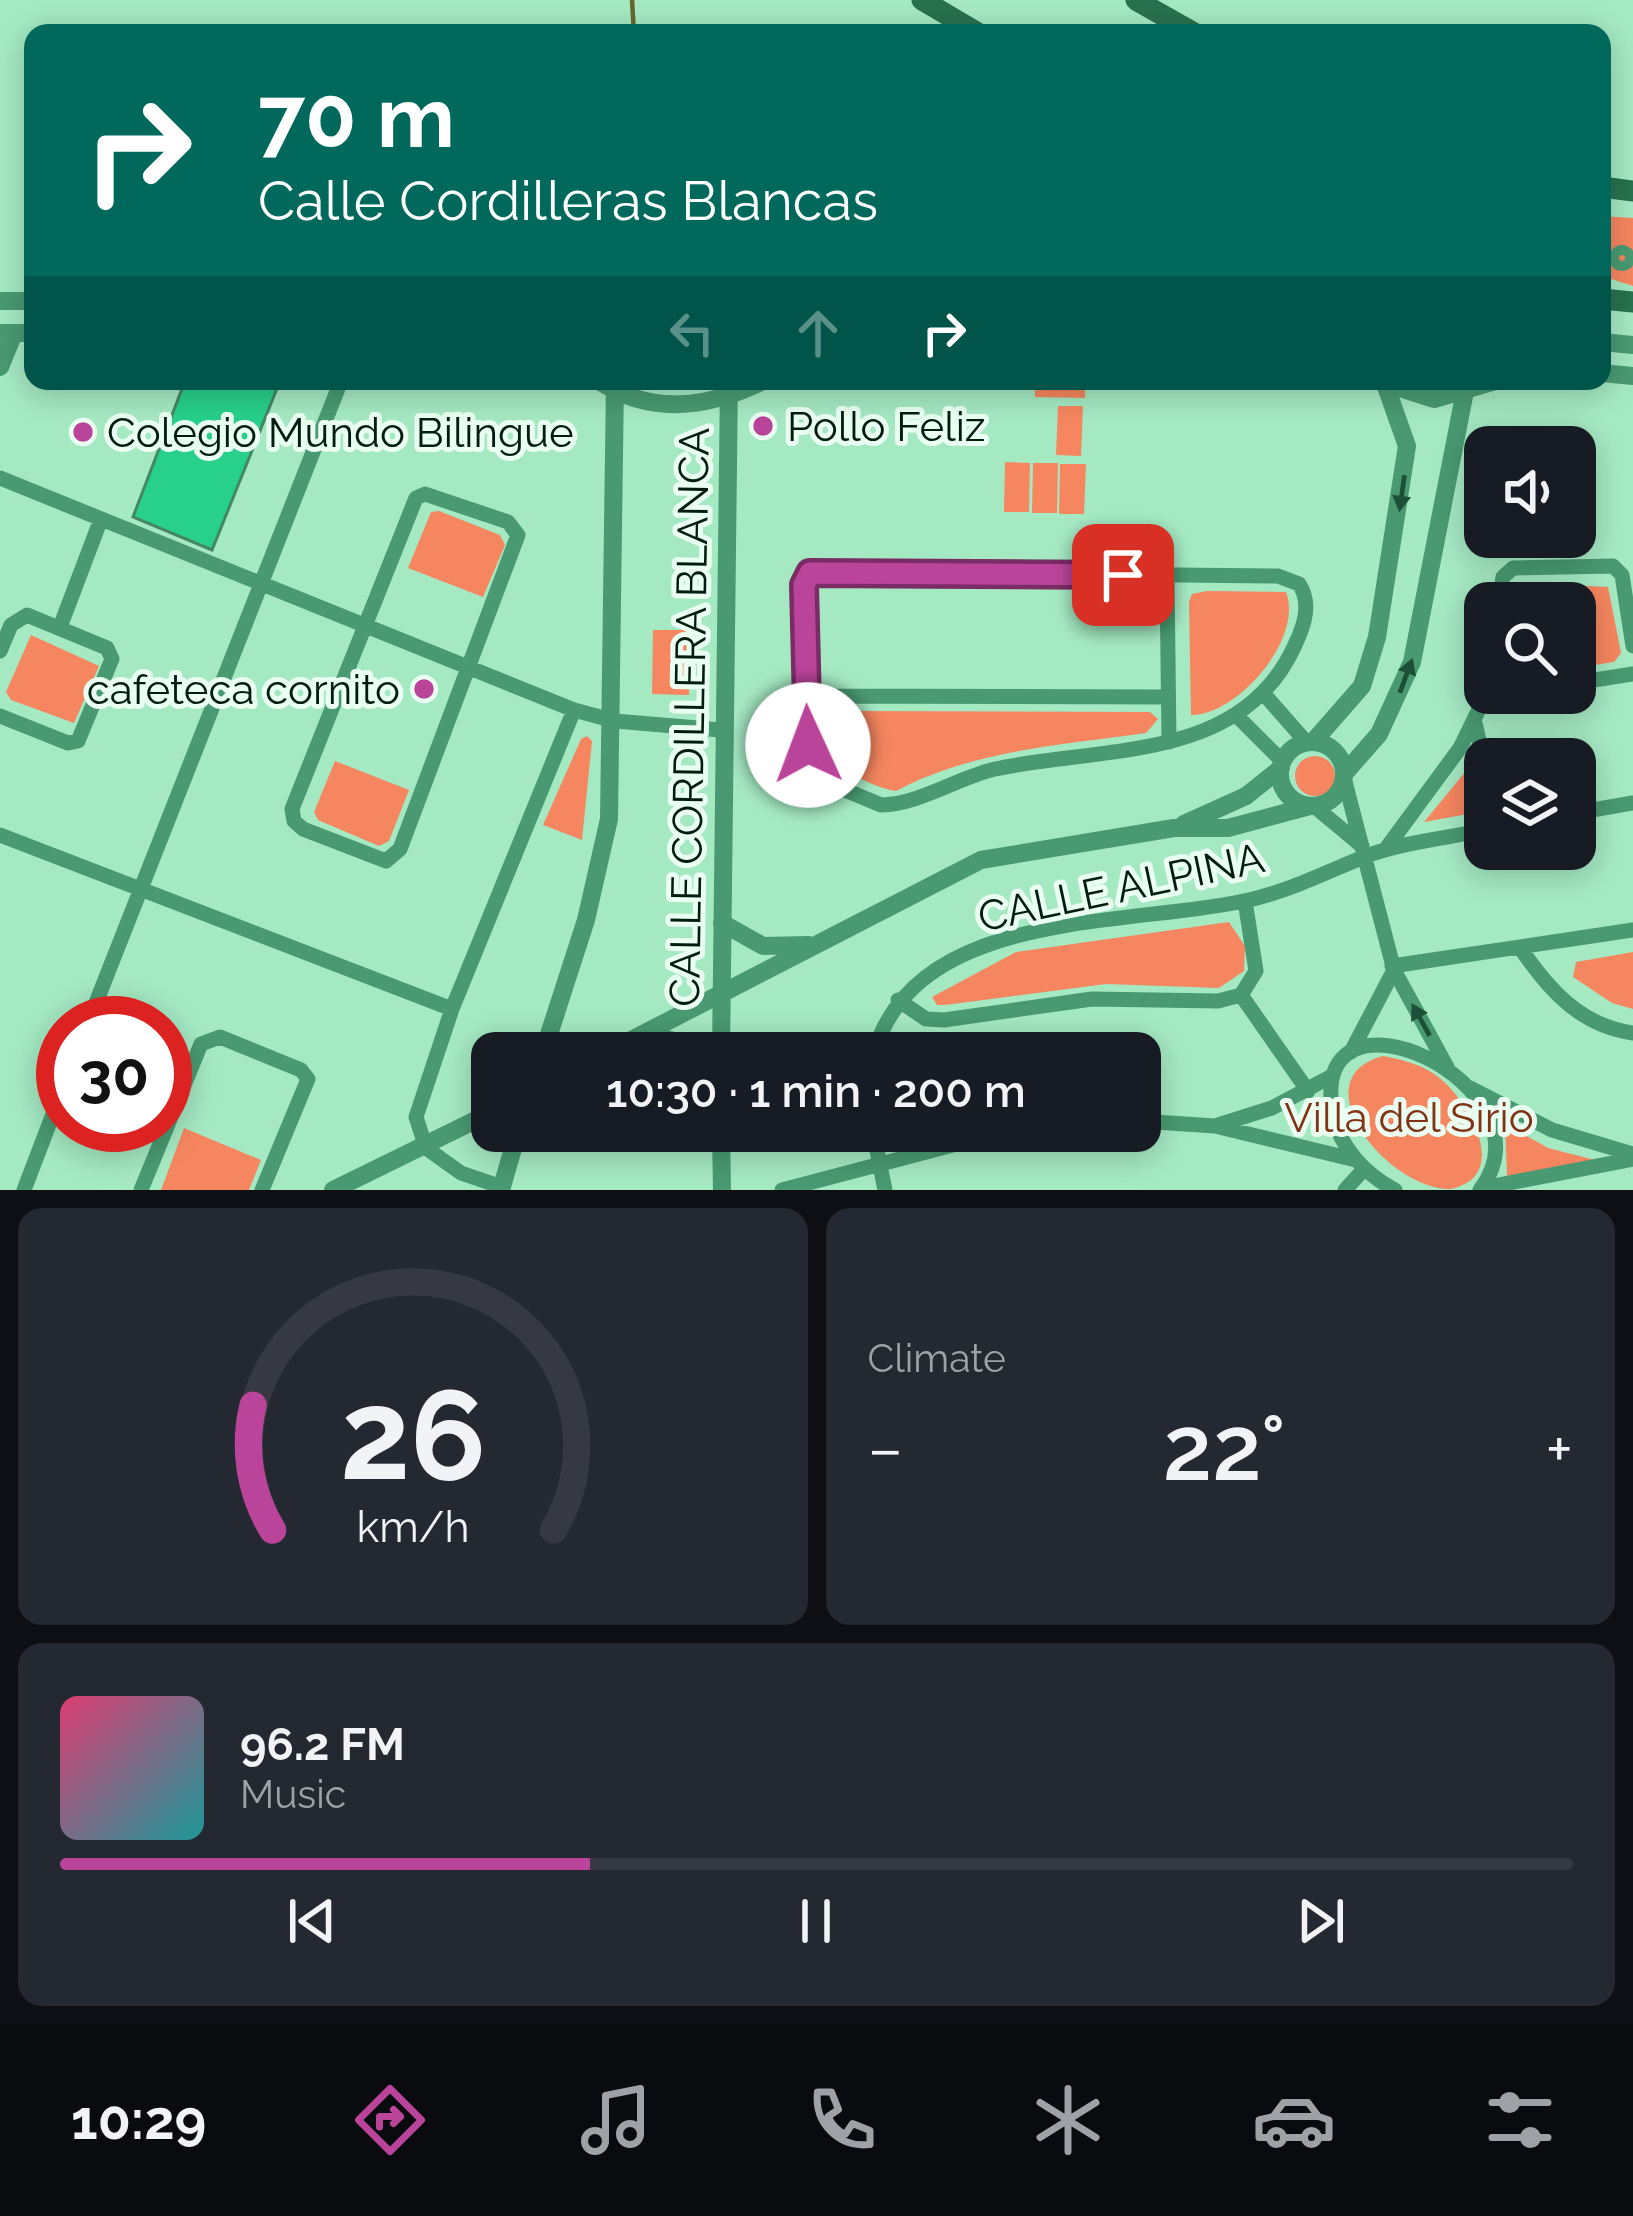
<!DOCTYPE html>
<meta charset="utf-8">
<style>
:root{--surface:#171b24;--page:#242831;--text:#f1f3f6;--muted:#9ea1a6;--line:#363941;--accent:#bb449b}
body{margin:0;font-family:Raleway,sans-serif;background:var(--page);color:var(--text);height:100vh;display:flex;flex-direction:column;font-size:45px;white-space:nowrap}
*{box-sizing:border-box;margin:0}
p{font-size:39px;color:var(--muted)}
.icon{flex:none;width:66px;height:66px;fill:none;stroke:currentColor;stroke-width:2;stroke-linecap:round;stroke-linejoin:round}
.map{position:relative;height:1190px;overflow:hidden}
.sheet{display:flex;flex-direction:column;gap:18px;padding:18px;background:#0d0f14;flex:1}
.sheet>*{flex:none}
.top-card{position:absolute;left:24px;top:24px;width:1587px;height:366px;border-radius:24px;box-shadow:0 6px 30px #0003;background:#00695c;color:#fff;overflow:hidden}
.buttons{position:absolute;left:1464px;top:426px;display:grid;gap:24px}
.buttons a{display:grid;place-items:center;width:132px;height:132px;border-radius:24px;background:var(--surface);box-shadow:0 6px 30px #0003;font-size:60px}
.speed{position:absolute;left:36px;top:996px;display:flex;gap:24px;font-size:60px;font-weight:700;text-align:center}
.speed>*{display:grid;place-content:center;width:156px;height:156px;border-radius:50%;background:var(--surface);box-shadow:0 6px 30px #0003;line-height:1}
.speed .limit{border:18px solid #d22;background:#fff;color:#111}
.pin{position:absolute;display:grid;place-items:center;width:102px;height:102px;color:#fff;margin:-51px;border-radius:24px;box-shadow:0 6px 18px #0006}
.me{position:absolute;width:132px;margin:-66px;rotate:358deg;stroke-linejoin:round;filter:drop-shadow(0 0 9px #0008)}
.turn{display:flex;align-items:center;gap:42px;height:252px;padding:0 36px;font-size:54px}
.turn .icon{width:156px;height:156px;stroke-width:2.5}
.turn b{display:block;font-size:84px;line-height:102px}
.lanes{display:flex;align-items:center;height:114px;padding:0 36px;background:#0003;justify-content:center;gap:60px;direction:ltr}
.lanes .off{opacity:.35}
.big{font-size:90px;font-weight:600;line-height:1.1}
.sheet .widget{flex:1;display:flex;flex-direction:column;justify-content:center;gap:18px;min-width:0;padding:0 42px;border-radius:24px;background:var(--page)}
.sheet .dial{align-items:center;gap:0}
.dial svg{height:312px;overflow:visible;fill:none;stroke:var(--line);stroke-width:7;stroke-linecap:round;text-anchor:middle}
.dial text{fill:var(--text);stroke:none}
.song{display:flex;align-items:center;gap:36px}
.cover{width:144px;height:144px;border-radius:18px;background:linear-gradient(135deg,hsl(340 70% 55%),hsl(180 70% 35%))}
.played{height:12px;border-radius:6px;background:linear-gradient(90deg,var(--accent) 35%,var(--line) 35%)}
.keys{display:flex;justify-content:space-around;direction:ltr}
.heat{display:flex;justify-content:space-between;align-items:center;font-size:66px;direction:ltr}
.sheet .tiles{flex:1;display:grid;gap:18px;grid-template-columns:1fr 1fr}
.widget:last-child{grid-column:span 2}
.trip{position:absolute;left:471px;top:1032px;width:690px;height:120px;border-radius:24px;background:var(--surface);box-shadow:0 6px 30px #0003;font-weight:600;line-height:120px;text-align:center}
.dock{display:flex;height:192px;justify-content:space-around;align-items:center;background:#090b0e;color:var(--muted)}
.dock .icon{width:84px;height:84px}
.dock .on{color:var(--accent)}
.dock b{font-size:54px;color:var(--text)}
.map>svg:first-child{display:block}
.green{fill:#f6865f}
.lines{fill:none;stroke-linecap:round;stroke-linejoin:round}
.stream{stroke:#68672d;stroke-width:4.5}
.building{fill:#27d08b;stroke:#448765;stroke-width:3}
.pedestrian{stroke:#499a72;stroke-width:10}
.minor{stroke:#499a72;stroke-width:15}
.tertiary{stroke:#499a72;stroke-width:18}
.secondary{stroke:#28714f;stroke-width:21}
.oneway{fill:#1e4f37}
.route-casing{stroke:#7a2c65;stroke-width:30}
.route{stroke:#bb449b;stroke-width:21}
.poi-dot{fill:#bb449b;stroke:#eafef2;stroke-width:4.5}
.labels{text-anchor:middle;stroke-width:10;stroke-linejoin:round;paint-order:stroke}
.poi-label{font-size:42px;fill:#021d10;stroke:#eafef2;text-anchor:start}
.street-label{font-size:42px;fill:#021d10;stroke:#eafef2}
.park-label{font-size:42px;fill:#823315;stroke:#eafef2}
</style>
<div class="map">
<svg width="1633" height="1190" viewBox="0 0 1633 1190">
<rect width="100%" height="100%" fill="#a5e9c3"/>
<path class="green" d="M1602,216L1633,218V286L1602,276Z
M1035,381H1085V398L1035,397Z
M1058,406H1083L1081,456L1056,455Z
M1005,462L1030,463L1029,512H1004Z
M1033,463H1058L1057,513H1032Z
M1060,464H1086L1084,514H1059Z
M439,511L500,535L505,545L483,597L408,568L431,512Z
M1527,583L1608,587L1621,653L1614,662L1575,668V603H1518Z
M1207,591L1286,592C1304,638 1238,715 1191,715L1189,602L1192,594Z
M653,630H689V695L652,694Z
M31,635L99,666L74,723L11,700L6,692Z
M848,711L1150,712L1158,719L1146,733C1062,745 973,750 896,791C862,786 807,753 832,712Z
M587,736L592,741L582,840L543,825L581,739Z
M1295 776a20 20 0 1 1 40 0a20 20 0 1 1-40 0Z
M335,761L409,790L389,841L379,846L318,820L314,812Z
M1470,766L1476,770L1483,802L1479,812L1424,822Z
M1229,922L1245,946L1244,971L1219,988L1106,984L945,1005H937L932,997L1016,952Z
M1633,952V1009L1612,1003L1573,977L1576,962Z
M1383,1056C1404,1060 1425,1065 1442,1080C1470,1104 1511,1176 1451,1189C1387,1190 1299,1078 1383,1056Z
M1505,1124L1548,1148L1599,1161L1507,1176Z
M184,1128L261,1160L249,1190H161Z"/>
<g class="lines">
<path class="stream" d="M632,0L634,33"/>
</g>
<path class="building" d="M185,381H280L212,550L133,517Z"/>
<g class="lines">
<path class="pedestrian" d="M1614 258a8 8 0 1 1 16 0a8 8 0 1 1-16 0Z"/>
<path class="minor" d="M0,478L574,710L615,721L721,730
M425,494L508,522L518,535L400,849L386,861L303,829L294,821L292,809L416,498Z
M815,571L1278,576L1299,584C1312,603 1304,626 1295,645C1242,763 1102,746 995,769C957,778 920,804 881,805L845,790L811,757L804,585Z
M1167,576L1169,742
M1499,603L1503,577L1513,568L1613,566L1622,575L1633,646
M60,627L101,519
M0,651L11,625L27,615L107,648L112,659L78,741L68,743L0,716
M1575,683L1633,674
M1264,694L1307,743
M805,696L1166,697
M1486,697L1512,693
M1238,717L1283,762
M1475,723L1485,766
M1344,778L1394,970L1447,1067
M1314,806L1362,846
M1575,813L1633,803
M0,835L452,1009
M1385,850L1460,748L1487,693
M1521,949C1549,990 1581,1026 1633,1033
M1392,966L1633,930
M1241,995L1308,1091
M1241,995L1256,971L1245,901
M898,1000L926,1019L944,1020L1092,999L1218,1001L1241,995
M88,1023L341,381
M1351,1052L1394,970
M874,1053C916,907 1131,927 1249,900C1292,890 1328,871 1369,855C1405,842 1447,838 1485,830
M1470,1088L1552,1130L1633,1154
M1140,1121L1215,1126L1356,1160
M1218,1125L1272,1108L1330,1077
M873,1131L885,1190
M502,1187L461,1173L426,1148L416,1117L452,1009L574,710
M1483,1188L1633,1159
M24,1190L63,1088
M141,1190L201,1044L220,1037L301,1070L308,1079L262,1190
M782,1190L1006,1131
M1345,1190L1364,1169
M1395,1190C1365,1174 1340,1148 1333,1114C1305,967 1560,1085 1480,1190"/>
<path class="tertiary" d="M0,301H33
M0,333H33
M1602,342L1633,345
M0,367L14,333
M1602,373L1633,376
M599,381C652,416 708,408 763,381
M1384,383L1434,399L1495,381
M1313,742L1362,686L1377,637L1407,446L1384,381
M1280 774a32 32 0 1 1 64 0a32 32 0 1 1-64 0Z
M1344,774L1379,734L1412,662L1467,381
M1184,824L1246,796L1281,768
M722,923L763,946L809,945
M643,1034L688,1044L702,1053
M543,1053L586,920L609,819L615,381
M606,1053L981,860L1174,828H1228L1310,806
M721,1053L729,381
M721,1131L722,1190
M333,1190L492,1112
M501,1190L518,1131"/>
<path class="secondary" d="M922,0L978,33
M1136,0L1194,33
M1602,187L1633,191
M1602,299L1633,302"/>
</g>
<defs><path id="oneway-solid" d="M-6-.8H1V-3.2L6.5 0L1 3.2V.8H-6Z" transform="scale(3)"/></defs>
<g class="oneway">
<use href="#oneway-solid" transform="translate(1402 493) rotate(98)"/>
<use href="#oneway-solid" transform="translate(1406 676) rotate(-70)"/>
<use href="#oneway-solid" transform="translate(1421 1020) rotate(-119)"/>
</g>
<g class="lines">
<defs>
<path id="route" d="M808,745L804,585L810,573L1123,575"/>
</defs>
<use href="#route" class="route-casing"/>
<use href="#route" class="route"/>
</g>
<g class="poi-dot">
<circle cx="763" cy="426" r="12"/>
<circle cx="83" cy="432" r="12"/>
<circle cx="424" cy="689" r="12"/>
</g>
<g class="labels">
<g class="poi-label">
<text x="787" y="441">Pollo Feliz</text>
<text x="107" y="447">Colegio Mundo Bilingue</text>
<text x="400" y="704" text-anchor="end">cafeteca cornito</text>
</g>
<g class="street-label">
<text transform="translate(689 717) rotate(-89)" y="15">CALLE CORDILLERA BLANCA</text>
<text transform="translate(1121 887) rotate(-12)" y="15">CALLE ALPINA</text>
</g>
<g class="park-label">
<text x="1409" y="1132">Villa del Sirio</text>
</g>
</g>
</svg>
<div class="buttons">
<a><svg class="icon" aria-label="sound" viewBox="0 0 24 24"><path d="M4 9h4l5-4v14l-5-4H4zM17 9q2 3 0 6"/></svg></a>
<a><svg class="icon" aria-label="search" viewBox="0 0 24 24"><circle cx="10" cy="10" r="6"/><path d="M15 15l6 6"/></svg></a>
<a><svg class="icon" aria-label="layers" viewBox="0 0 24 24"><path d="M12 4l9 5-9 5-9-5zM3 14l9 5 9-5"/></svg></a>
</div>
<div class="speed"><div class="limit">30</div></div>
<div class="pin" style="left:1123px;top:575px;background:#d93025"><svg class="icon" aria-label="arrive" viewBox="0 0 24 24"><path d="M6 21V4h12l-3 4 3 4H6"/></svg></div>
<svg class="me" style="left:808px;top:745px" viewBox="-20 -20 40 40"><circle r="19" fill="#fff"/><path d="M0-13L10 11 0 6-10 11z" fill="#bb449b"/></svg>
<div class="trip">10:30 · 1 min · 200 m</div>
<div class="top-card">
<div class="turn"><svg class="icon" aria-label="right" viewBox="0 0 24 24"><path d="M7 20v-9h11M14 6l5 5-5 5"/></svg><div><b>70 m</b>Calle Cordilleras Blancas</div></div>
<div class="lanes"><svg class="icon off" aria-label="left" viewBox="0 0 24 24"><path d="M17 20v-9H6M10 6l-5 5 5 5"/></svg><svg class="icon off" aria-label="ahead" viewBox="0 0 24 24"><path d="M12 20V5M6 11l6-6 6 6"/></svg><svg class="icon" aria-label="right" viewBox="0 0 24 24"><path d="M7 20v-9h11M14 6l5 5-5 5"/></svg></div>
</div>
</div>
<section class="sheet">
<div class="tiles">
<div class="widget dial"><svg viewBox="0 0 100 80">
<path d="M14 69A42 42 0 1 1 86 69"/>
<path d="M14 69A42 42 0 0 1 9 37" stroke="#bb449b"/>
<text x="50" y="56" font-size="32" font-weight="700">26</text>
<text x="50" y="72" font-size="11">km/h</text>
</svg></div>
<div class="widget"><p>Climate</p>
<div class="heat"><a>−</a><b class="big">22°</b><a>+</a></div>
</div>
<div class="widget">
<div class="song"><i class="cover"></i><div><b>96.2 FM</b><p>Music</p></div></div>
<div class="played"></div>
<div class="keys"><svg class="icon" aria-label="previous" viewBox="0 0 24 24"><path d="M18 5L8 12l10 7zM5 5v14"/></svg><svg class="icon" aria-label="pause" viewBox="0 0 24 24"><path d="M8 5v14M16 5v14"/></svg><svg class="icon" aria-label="next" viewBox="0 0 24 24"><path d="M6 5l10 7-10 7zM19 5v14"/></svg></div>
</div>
</div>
</section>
<nav class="dock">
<b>10:29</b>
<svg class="icon on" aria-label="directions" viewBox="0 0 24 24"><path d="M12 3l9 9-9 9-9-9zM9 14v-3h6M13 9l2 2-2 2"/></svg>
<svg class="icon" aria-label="music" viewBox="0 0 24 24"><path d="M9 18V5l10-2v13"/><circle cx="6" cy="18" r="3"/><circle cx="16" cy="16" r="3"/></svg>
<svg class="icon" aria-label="phone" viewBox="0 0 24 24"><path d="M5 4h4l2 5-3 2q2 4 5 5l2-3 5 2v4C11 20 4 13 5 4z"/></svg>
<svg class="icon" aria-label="climate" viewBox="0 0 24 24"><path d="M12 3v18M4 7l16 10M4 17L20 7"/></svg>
<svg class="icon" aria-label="car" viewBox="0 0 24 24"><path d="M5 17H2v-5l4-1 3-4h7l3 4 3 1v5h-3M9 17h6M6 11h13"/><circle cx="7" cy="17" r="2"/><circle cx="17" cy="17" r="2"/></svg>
<svg class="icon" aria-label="filters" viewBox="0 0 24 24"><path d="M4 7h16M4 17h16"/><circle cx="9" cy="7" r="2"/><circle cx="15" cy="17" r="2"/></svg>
</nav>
